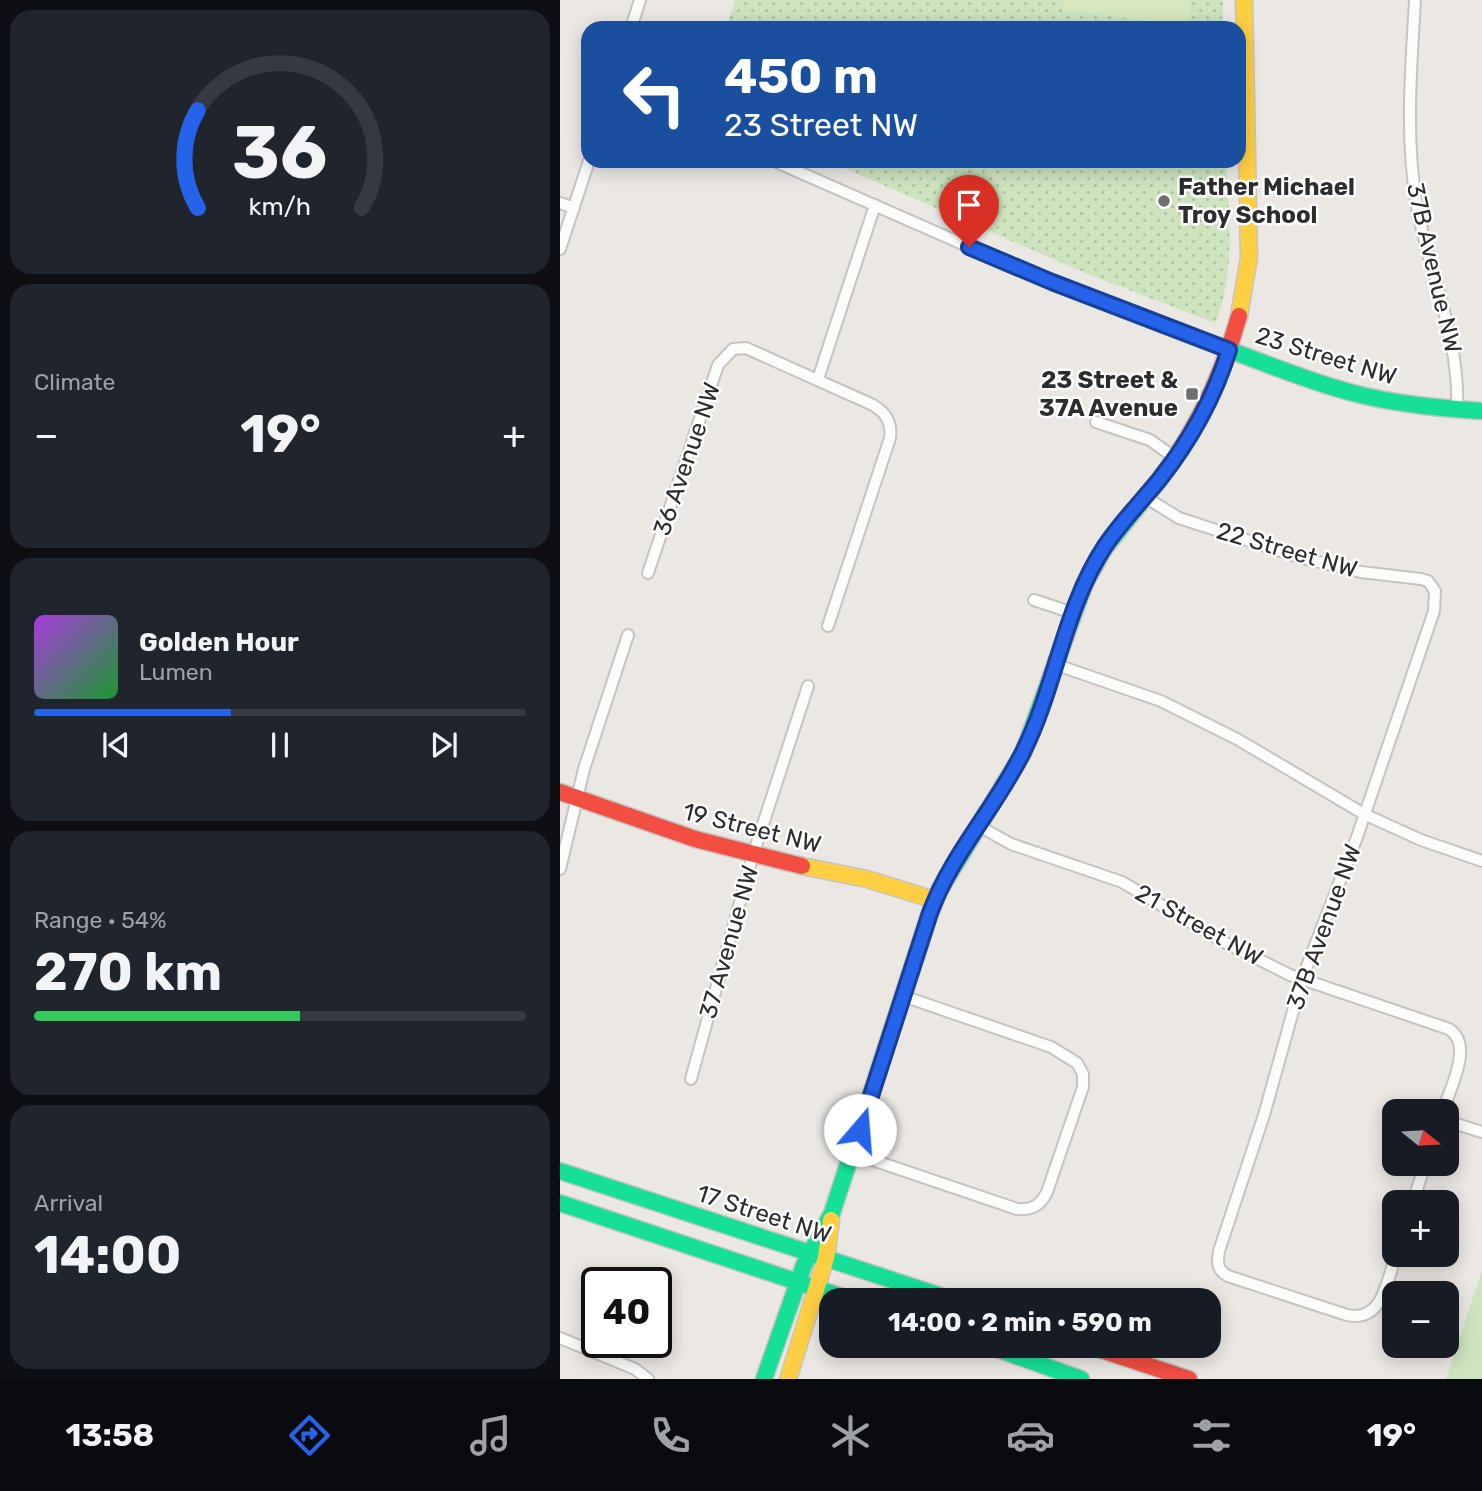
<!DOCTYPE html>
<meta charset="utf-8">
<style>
:root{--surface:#171b24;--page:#20242c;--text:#f1f3f6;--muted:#9ea1a6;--line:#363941;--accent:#2563eb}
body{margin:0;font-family:Rubik,sans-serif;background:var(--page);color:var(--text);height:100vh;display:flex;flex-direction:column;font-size:26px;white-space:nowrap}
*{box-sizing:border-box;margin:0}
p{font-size:23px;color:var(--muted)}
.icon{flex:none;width:38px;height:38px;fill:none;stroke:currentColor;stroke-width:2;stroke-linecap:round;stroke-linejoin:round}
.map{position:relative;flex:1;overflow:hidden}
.side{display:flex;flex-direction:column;gap:10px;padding:10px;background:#0d0f14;width:560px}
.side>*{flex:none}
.hud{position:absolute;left:21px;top:21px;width:665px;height:147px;border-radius:21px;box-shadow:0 4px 18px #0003;background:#1a4fa0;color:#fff;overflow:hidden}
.needle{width:46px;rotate:108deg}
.controls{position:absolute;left:822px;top:1099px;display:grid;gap:14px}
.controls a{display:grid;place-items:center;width:77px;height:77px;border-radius:14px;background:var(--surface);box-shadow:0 4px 18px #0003;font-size:35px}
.speed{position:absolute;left:21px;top:1267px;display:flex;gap:14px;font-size:35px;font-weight:700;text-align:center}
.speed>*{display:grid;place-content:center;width:91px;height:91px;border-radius:50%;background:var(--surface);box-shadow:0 4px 18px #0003;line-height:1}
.speed .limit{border:4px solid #111;border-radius:10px;background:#fff;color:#111}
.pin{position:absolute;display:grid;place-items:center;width:60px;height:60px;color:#fff;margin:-72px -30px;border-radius:50% 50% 50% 0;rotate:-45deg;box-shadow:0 0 7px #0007}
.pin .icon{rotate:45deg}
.me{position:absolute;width:77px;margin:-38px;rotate:18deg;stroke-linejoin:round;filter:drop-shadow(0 0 5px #0008)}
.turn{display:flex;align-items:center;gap:24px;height:147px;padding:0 28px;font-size:32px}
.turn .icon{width:91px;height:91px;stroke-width:2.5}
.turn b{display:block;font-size:49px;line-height:60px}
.big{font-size:52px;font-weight:700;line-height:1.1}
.side .widget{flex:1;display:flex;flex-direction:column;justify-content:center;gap:10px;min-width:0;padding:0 24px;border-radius:21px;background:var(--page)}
.side .dial{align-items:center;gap:0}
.dial svg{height:182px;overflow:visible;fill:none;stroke:var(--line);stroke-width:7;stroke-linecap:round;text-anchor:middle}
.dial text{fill:var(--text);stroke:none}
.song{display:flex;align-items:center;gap:21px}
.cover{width:84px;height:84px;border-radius:10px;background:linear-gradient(135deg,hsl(280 70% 55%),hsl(130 70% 35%))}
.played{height:7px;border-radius:4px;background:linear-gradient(90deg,var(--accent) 40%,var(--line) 40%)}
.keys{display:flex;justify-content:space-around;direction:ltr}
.heat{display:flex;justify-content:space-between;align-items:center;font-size:38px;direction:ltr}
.charge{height:10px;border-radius:5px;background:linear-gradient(90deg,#34c759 54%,var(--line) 0)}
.trip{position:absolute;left:259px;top:1288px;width:402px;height:70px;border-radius:21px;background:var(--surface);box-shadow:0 4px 18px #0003;font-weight:700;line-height:70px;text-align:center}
.menu{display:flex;height:112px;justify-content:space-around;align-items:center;background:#090b0e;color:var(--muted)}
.menu .icon{width:49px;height:49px}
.menu .current{color:var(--accent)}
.menu b{font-size:32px;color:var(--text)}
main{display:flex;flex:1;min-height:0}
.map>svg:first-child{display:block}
.grass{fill:#cde4bf}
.park{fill:url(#park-dots)}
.pitch{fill:#d7e7be}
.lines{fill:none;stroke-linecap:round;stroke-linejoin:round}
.street-casing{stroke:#c5c4c3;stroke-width:14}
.fast-casing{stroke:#c5c4c3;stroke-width:19}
.slow-casing{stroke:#c5c4c3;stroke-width:19}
.jam-casing{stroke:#c5c4c3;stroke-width:19}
.street{stroke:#fcfcfb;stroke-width:10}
.fast{stroke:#16e098;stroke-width:16}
.slow{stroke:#ffcf43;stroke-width:16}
.jam{stroke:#f24e42;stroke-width:16}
.route-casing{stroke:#184099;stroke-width:18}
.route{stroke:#2563eb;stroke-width:12}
.poi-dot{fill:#706e6d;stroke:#fff;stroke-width:2.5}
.labels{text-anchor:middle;stroke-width:5;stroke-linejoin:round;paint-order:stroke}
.poi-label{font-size:24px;font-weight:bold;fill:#2d2d2d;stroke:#fff;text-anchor:start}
.street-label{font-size:24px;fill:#2d2d2d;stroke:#fff}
</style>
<main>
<section class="side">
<div class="widget dial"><svg viewBox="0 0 100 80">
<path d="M14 69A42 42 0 1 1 86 69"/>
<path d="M14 69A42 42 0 0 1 14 26" stroke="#2563eb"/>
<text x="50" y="56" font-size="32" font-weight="700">36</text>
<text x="50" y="72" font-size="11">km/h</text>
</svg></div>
<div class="widget"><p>Climate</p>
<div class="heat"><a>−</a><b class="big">19°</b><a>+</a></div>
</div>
<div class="widget">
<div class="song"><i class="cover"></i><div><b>Golden Hour</b><p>Lumen</p></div></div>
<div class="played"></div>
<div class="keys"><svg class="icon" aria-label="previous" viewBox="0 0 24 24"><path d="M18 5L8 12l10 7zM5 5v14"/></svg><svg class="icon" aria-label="pause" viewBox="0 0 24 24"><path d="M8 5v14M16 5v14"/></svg><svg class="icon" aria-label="next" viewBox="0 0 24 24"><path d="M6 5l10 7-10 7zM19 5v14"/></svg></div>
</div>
<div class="widget"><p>Range · 54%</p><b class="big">270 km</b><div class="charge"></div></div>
<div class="widget"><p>Arrival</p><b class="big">14:00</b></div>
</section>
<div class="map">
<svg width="922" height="1379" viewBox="0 0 922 1379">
<defs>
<pattern id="park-dots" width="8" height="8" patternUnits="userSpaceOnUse" patternTransform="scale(1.75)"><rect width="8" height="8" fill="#cde4bf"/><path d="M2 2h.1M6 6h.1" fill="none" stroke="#b0c4a4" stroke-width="1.8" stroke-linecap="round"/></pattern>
</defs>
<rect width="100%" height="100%" fill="#ebe8e4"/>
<path class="grass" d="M922,1270V1379H886Z"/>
<path class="park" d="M175,0H663L662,28H166Z
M268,161H666C669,213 676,274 655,323L530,275Z"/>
<path class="pitch" d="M504,0H631L628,26L503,10Z"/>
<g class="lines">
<defs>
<path id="street" d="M855,0C851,69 845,138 857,207C870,275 900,339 897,409
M71,28L80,0
M214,161L455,267L669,350
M0,203L14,208
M0,249L29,161
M258,379L315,205
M536,422L590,440L615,458
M585,497L619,518L742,558L801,572L861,579L868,581L875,591L874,611L797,837L742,979L704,1115L659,1251C657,1263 657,1270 668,1276L787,1315C823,1323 827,1280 836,1255
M88,573L158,365L173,349L186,348L313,405C326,413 332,422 330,438L268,626
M474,600L513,613
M497,665L601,701L677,739L804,814L861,840L922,861
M419,826L451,844L562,882L662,941L730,975L889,1029C914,1045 890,1088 883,1111
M0,869L24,769L68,635
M131,1079L193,855L248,686
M887,1121L922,1132
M292,1153L457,1209C472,1210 480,1206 487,1192L523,1087V1074L517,1063L491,1047L343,996
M853,1202L865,1164
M0,1338L75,1369L88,1379"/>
<path id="fast" d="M669,350C710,365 750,382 793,393C835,404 878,408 922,411
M0,1171L393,1300
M0,1203L292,1300
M429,1346L521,1379
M204,1379L244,1265L272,1213L370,913L379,891L463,753L525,583L544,549L583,500"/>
<path id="slow" d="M679,316L689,258L684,0
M242,866L307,879L375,900
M228,1379L266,1258L271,1220"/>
<path id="jam" d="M583,500C629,446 660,384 679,316
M0,792L135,839L242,866
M529,1346L629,1379"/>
</defs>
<use href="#street" class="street-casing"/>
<use href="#fast" class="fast-casing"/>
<use href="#slow" class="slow-casing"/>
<use href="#jam" class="jam-casing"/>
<use href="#street" class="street"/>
<use href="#fast" class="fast"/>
<use href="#slow" class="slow"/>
<use href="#jam" class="jam"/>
</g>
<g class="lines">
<defs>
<path id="route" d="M300,1130L370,913C392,853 435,809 463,752C496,686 504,608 545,546C561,522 581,502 599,480C630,441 654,398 669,350L492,282L409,247"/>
</defs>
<use href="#route" class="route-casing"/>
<use href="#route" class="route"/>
</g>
<g class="poi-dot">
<circle cx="604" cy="201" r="7"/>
<rect x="625" y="387" width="14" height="14" rx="3.5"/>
</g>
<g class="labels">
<g class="poi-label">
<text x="618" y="195">Father Michael<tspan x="618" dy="28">Troy School</tspan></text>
<text x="618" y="388" text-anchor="end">23 Street &amp;<tspan x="618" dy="28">37A Avenue</tspan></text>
</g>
<g class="street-label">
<text transform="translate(874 268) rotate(77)" y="8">37B Avenue NW</text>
<text transform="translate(766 356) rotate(17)" y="8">23 Street NW</text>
<text transform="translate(127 459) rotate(-71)" y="8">36 Avenue NW</text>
<text transform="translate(727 550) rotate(16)" y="8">22 Street NW</text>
<text transform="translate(192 828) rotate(14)" y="8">19 Street NW</text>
<text transform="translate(639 925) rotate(29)" y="8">21 Street NW</text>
<text transform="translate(764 927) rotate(-70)" y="8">37B Avenue NW</text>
<text transform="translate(169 942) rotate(-74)" y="8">37 Avenue NW</text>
<text transform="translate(204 1214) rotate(18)" y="8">17 Street NW</text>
</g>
</g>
</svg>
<div class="controls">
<a><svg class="needle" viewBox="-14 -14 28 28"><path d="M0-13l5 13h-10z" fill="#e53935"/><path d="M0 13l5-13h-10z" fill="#9ea1a6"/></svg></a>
<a>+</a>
<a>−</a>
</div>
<div class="speed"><div class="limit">40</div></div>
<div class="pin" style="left:409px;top:247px;background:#d93025"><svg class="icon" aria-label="arrive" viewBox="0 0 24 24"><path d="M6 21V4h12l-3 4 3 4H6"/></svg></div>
<svg class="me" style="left:300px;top:1130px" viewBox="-20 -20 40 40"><circle r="19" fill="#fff"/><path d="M0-13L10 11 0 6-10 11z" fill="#2563eb"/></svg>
<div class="trip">14:00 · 2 min · 590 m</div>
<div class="hud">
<div class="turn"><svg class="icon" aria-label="left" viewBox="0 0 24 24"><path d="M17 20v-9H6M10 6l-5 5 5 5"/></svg><div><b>450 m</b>23 Street NW</div></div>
</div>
</div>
</main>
<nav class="menu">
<b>13:58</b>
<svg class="icon current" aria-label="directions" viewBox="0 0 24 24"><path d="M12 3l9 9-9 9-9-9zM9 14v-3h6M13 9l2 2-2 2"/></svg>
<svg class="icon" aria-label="music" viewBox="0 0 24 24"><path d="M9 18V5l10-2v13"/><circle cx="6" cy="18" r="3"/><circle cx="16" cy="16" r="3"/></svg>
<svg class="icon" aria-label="phone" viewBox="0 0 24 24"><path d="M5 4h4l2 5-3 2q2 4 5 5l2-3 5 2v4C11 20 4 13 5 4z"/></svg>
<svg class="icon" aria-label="climate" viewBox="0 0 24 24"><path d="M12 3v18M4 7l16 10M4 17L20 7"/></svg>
<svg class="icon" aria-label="car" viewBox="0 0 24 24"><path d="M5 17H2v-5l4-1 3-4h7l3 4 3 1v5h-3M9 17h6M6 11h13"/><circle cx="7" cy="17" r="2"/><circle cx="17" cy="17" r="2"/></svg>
<svg class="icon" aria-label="filters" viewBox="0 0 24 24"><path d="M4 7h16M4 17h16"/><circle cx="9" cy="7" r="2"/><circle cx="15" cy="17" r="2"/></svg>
<b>19°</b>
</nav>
